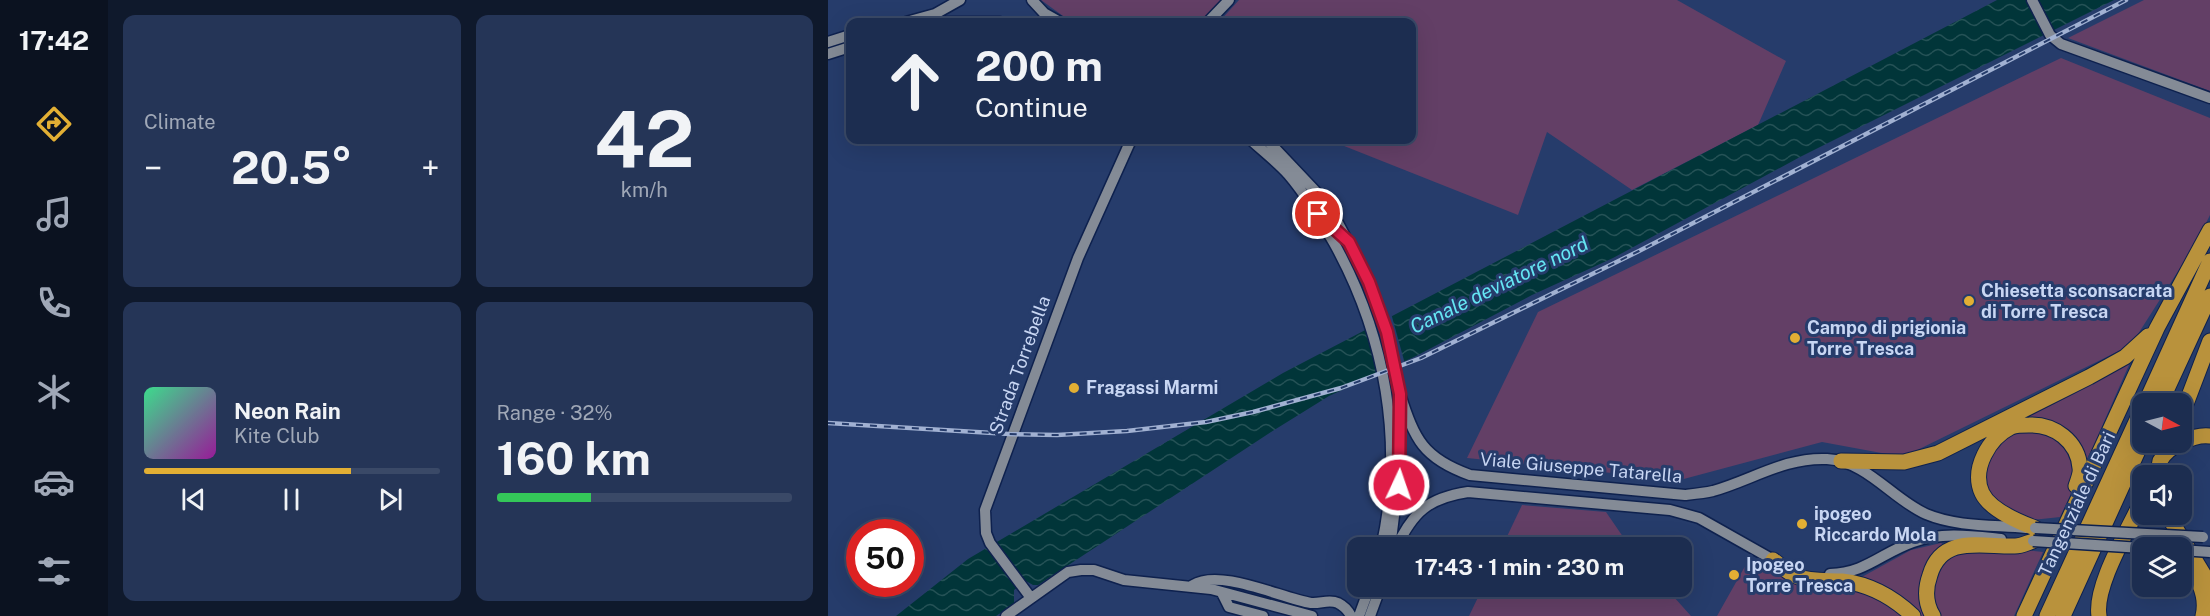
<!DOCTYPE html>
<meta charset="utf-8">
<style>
:root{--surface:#1c2d50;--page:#253557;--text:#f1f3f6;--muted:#a0a8b7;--line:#3a4967;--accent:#e2af34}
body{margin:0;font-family:"Public Sans",sans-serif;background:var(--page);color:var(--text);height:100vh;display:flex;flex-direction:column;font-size:22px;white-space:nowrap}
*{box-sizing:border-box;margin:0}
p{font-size:20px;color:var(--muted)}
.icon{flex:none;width:33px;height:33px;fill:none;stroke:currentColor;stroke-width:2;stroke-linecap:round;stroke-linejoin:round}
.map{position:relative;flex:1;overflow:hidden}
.side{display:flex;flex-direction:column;gap:15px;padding:15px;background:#0f192c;width:720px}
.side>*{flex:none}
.hud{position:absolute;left:18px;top:18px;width:570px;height:126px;border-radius:12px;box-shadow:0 6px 24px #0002,0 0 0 2px var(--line);background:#1c2d50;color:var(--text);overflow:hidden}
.needle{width:39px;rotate:97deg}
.tools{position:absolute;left:1304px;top:393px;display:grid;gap:12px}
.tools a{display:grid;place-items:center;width:60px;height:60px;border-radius:12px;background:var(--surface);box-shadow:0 6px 24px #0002,0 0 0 2px var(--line);font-size:30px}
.speed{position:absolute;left:18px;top:519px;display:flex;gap:12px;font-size:30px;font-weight:700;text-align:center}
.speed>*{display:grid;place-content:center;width:78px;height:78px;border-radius:50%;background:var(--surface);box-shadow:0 6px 24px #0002,0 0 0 2px var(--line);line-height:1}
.speed .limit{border:9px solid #d22;background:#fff;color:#111}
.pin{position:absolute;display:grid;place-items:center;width:51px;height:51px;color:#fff;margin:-26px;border:3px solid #fff;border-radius:50%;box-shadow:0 2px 6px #0007}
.me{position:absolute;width:66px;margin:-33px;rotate:3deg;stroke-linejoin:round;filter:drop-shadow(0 0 4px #0008)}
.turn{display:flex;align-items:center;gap:21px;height:126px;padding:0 30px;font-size:27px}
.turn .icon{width:78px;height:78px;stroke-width:2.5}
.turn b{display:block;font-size:42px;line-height:51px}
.big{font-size:45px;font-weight:700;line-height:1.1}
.side .widget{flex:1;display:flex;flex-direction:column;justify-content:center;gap:9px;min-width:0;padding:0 21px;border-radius:12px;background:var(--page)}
.side .dial{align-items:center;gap:0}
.dial b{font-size:78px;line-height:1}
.song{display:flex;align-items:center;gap:18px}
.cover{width:72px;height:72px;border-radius:9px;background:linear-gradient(135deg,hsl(150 70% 55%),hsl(300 70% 35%))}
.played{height:6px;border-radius:3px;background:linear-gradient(90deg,var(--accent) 70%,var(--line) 70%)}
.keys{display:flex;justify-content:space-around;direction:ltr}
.heat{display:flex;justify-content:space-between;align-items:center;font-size:33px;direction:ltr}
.charge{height:9px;border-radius:4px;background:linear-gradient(90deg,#34c759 32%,var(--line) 0)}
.side .tiles{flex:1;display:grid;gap:15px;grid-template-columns:repeat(2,1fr)}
.trip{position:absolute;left:519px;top:537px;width:345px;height:60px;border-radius:12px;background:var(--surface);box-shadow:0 6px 24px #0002,0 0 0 2px var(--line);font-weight:700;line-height:60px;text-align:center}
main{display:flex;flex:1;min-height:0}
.tab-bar{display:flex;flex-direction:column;width:108px;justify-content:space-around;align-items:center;background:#0b1220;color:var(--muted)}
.tab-bar .icon{width:42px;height:42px}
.tab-bar .selected{color:var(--accent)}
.tab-bar b{font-size:27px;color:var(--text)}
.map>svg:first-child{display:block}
.grass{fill:#633f66}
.water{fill:url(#water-waves)}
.pier{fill:#263c6b}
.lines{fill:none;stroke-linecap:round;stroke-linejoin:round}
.secondary-casing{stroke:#0e214e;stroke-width:13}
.highway-casing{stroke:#0e214e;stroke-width:17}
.secondary{stroke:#848b96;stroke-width:10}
.highway{stroke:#b9923c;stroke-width:15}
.rail-casing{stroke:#a1b1d2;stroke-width:4.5}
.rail{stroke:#263c6b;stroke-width:2;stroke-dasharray:7;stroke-linecap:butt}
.secondary-bridge-casing{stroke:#0e214e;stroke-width:13;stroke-linecap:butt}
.secondary-bridge{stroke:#848b96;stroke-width:10}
.route-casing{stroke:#92132f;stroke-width:15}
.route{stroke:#e11d48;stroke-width:10}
.poi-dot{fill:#e2af34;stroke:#263c6b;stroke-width:2}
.labels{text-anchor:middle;stroke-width:6;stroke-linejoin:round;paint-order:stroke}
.poi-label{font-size:18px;font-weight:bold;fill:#c8d6f3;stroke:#263c6b;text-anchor:start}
.street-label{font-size:18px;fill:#c8d6f3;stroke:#263c6b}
.water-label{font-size:20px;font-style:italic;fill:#65e6f3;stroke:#263c6b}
</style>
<main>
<nav class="tab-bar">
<b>17:42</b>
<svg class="icon selected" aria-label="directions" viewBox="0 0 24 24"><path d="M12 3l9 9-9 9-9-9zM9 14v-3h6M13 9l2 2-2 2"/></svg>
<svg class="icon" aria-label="music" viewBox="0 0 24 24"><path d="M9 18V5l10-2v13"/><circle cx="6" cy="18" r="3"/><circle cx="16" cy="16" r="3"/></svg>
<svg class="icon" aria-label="phone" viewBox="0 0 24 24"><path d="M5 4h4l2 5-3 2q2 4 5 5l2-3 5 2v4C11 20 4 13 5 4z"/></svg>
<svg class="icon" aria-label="climate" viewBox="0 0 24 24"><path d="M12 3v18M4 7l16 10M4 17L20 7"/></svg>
<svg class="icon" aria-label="car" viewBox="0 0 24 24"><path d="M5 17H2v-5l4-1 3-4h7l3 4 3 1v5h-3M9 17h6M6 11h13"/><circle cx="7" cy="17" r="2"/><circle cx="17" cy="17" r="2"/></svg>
<svg class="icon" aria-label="filters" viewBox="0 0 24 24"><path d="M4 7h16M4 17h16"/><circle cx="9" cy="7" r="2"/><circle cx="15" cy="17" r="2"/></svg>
</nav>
<section class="side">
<div class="tiles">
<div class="widget"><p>Climate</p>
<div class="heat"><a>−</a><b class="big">20.5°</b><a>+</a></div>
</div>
<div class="widget dial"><b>42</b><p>km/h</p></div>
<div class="widget">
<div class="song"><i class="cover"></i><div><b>Neon Rain</b><p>Kite Club</p></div></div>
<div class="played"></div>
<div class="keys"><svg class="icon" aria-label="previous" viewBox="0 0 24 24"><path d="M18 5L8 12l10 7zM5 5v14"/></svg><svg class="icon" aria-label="pause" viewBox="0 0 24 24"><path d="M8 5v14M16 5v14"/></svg><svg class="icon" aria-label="next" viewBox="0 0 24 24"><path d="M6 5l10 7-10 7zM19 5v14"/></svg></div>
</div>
<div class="widget"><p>Range · 32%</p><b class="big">160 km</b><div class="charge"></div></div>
</div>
</section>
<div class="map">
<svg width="1382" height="616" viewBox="0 0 1382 616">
<defs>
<pattern id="water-waves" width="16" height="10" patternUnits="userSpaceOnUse" patternTransform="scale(1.5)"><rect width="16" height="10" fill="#013539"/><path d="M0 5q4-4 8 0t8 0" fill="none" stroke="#255256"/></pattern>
</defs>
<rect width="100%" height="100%" fill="#263c6b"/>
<path class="grass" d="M213,0H395L375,22H253L235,16Z
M411,0H849L958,61L930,125L804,190L719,132L690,215L501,140H584V22H391Z
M1316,0H1382V91L1240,38Z
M1233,58L1382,118V215L1368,243L1303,345L1075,457L994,442L852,480L639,458L710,312Z
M1304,358L1257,465L1248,444L1188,420Z
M1185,430L1221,432L1241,451L1247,466L1246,487L1232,517C1219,518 1202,522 1190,518C1163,510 1150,477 1161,453C1165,444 1178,437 1185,430Z
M694,505L778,512L802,547H674Z
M1113,543L1117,546L1108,556L1100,616H1090L1032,578L1083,550Z
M1130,549H1190L1215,552L1186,616H1111C1096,580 1105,574 1130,549Z
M920,561L965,579L1025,588L1050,597L1077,616H889Z
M655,587H837L863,616H641Z"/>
<path class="water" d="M1169,0H1286L972,157L785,258L704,295L588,356L501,396L443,432L210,585H205L198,581L186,590V604L168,616H68L140,559L455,373Z"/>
<path class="pier" d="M563,313L577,364L550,377L538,326Z"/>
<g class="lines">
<defs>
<path id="secondary" d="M204,0L216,13L232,22
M1204,0L1222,35L1233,44L1382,98
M78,22L107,14L132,0
M107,22H172
M380,22L401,0
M0,42L22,35
M0,54L22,47
M423,140C435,151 449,162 460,174C478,195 492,219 506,243C557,335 577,443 553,548
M439,140L491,195L509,221L541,282L559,332L572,394V468L562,548
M572,394C587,440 595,458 642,475L857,495C866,494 876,493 885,491C924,480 957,457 999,459C1039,461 1064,499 1098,514C1129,527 1165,525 1198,528
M568,548C585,512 600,498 640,492L842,510L871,518L949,562
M1002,574C1038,573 1053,553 1085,542C1114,532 1143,536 1173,539
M365,585C392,568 453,598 483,603C492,604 501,599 510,603C516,606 520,610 523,616
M394,593L401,607L435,616
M203,598L162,543L158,533L157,510L250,258L303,140
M178,616L240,572L253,570H266L296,580L383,589L484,616
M531,616L542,586
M542,616L553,586"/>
<path id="highway" d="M1317,404L1382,261
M1332,404L1382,296
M1353,417L1382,341
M1013,461L1076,462L1110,453L1261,377L1297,357L1320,336
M1330,476C1331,471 1331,465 1332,461C1340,446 1366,434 1382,436
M1339,514L1382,585
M1207,528C1191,522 1162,510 1154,493C1143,469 1161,438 1183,427C1188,425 1195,425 1201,425C1226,424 1250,441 1252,468C1253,473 1250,480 1248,486
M945,560C952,565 960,573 968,576C982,582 999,580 1014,581C1041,584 1066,598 1085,616
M1353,560C1369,572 1380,596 1375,616
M1105,616C1097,603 1097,589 1102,575C1114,534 1155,547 1187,546C1193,546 1199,543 1205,541
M1196,616L1329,328L1382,230
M1219,616L1314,409
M1235,616L1314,442
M1271,616C1266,586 1301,529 1314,500"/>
</defs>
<use href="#secondary" class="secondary-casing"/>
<use href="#highway" class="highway-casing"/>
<use href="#secondary" class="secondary"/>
<use href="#highway" class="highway"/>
<defs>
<path id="rail" d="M0,423L181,434L229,435L299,431L378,422L425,412L513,388L593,358L811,251L1298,0"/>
</defs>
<use href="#rail" class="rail-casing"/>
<use href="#rail" class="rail"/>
<defs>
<path id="secondary-bridge" d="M1207,528L1375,537
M1205,541L1314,548
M1353,550L1382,552"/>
</defs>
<use href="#secondary-bridge" class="secondary-bridge-casing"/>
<use href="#secondary-bridge" class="secondary-bridge"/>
</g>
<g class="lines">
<defs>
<path id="route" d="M490,214L521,242L541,282L559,332L572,394L571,485"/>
</defs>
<use href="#route" class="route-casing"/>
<use href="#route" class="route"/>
</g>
<g class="poi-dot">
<circle cx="1141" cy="301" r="6"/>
<circle cx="967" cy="338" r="6"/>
<circle cx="246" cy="388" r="6"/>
<circle cx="974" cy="524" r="6"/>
<circle cx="906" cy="575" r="6"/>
</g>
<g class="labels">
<g class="poi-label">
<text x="1153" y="297">Chiesetta sconsacrata<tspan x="1153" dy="21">di Torre Tresca</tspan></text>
<text x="979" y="334">Campo di prigionia<tspan x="979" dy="21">Torre Tresca</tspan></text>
<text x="258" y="394">Fragassi Marmi</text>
<text x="986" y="520">ipogeo<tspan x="986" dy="21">Riccardo Mola</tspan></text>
<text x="918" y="571">Ipogeo<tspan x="918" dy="21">Torre Tresca</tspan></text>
</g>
<g class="street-label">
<text transform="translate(192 365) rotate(-70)" y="6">Strada Torrebella</text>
<text transform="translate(753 468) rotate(5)" y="6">Viale Giuseppe Tatarella</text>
<text transform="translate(1249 504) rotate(-65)" y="6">Tangenziale di Bari</text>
</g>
<g class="water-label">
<text transform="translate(671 285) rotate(-26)" y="7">Canale deviatore nord</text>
</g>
</g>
</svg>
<div class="tools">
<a><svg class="needle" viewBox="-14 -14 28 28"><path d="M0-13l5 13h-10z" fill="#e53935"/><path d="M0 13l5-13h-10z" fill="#a0a8b7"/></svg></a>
<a><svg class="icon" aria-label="sound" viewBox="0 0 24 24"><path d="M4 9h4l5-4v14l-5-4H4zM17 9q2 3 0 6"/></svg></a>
<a><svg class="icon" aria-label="layers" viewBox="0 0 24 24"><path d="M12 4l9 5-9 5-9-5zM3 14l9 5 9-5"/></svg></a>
</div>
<div class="speed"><div class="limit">50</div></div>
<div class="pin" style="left:490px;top:214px;background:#d93025"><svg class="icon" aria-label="arrive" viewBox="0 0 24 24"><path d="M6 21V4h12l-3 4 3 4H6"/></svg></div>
<svg class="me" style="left:571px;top:485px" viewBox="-20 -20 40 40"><circle r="17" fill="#e11d48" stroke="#fff" stroke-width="3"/><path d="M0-11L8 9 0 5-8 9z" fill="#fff"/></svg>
<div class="trip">17:43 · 1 min · 230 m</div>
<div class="hud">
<div class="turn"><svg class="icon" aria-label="ahead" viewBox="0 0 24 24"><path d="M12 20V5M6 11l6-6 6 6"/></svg><div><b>200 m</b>Continue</div></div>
</div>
</div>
</main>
